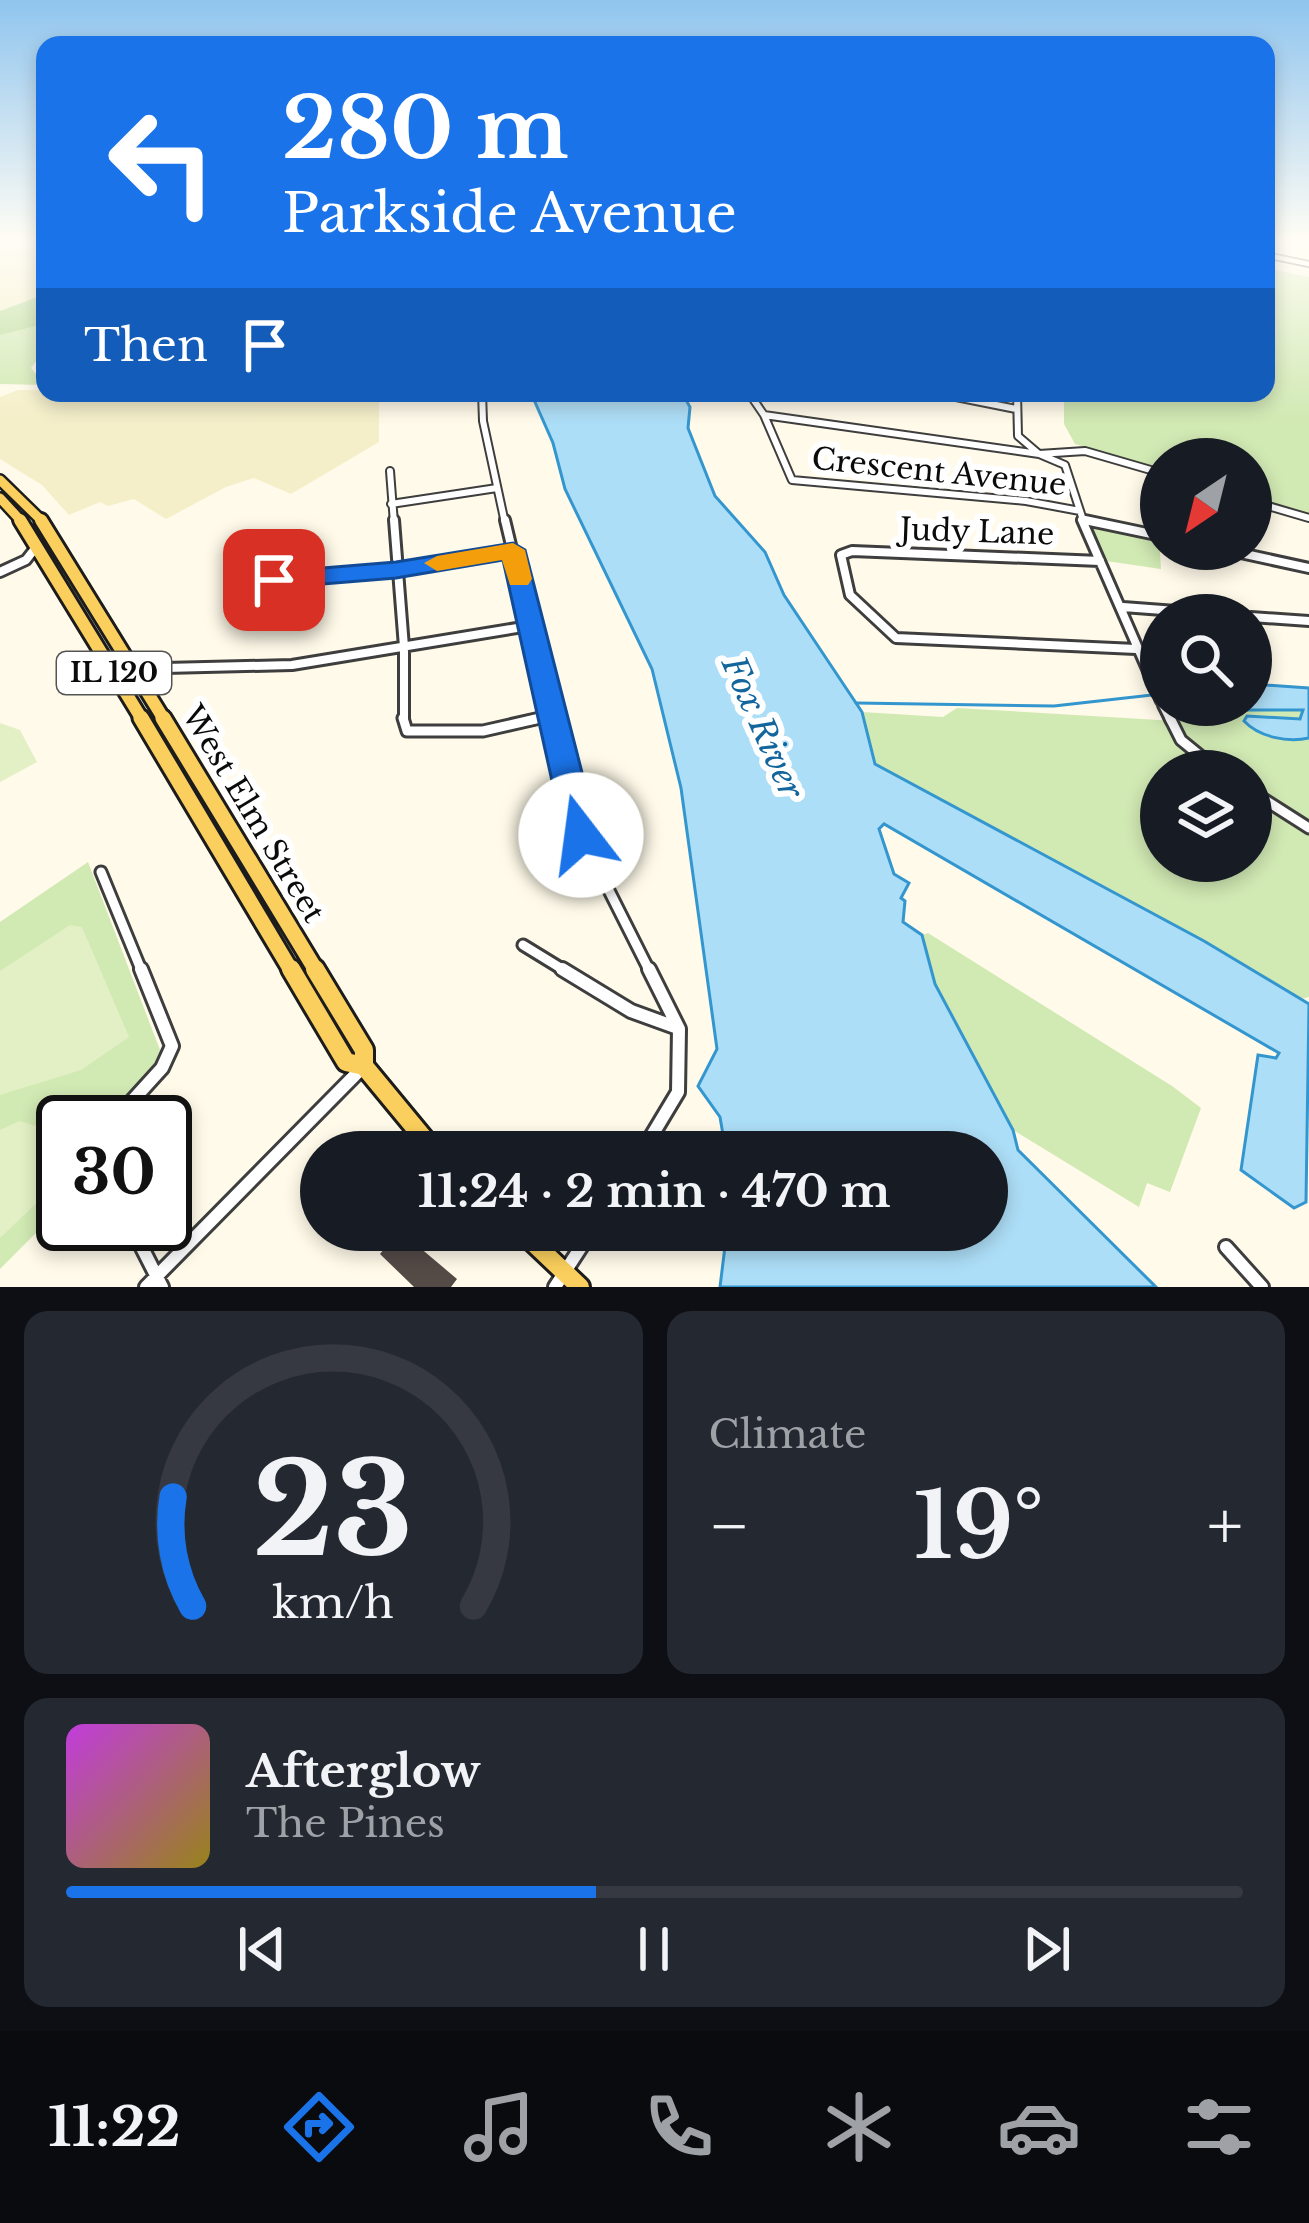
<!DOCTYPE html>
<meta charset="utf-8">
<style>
:root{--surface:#171b24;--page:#242831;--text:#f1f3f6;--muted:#9ea1a6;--line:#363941;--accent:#1a73e8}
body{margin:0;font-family:"Libre Baskerville",serif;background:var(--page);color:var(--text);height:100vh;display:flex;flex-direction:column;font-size:45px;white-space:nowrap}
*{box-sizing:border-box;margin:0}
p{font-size:39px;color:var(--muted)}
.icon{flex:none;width:66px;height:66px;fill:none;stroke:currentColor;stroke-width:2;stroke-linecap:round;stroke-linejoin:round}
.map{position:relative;height:1287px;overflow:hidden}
.drawer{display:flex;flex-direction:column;gap:24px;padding:24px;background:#0d0f14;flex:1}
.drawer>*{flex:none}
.hud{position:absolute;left:36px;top:36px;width:1239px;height:366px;border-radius:24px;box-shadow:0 6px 18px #0003;background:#1a73e8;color:#fff;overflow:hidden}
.needle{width:78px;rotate:215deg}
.controls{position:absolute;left:1140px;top:438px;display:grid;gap:24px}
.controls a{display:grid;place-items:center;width:132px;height:132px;border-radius:50%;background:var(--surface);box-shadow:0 6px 18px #0003;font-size:60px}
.speed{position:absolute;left:36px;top:1095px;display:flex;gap:24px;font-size:60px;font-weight:700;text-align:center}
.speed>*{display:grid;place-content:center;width:156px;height:156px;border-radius:50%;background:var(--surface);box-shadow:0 6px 18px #0003;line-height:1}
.speed .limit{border:6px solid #111;border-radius:18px;background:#fff;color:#111}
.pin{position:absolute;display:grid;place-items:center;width:102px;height:102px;color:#fff;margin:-51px;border-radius:24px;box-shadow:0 6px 18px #0006}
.me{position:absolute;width:132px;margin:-66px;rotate:345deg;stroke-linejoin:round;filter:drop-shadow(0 0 9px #0008)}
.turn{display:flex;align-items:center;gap:42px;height:252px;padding:0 48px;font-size:54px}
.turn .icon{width:156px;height:156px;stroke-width:2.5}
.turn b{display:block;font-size:84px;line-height:102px}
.then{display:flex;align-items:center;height:114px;padding:0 48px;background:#0003;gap:24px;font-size:45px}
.big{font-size:90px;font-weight:700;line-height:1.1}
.drawer .card{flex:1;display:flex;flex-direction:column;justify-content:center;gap:18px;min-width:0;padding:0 42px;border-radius:24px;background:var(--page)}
.drawer .dial{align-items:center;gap:0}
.dial svg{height:312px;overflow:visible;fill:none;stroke:var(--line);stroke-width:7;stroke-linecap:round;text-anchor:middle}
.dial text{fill:var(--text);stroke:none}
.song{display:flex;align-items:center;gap:36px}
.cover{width:144px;height:144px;border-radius:18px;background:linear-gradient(135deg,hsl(290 70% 55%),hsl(50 70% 35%))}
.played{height:12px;border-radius:6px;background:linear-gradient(90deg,var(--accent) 45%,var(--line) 45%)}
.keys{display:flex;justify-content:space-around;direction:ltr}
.heat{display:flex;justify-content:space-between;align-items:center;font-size:66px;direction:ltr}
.drawer .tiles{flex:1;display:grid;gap:24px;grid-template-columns:1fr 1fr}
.card:last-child{grid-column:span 2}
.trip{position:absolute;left:300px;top:1131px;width:708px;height:120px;border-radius:60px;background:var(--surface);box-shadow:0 6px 18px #0003;font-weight:700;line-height:120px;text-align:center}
.tabs{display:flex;height:192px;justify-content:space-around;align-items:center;background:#090b0e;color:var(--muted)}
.tabs .icon{width:84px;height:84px}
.tabs .active{color:var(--accent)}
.tabs b{font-size:54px;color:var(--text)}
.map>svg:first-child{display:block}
.farmland{fill:#f5efc9}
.green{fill:#d1e9b3;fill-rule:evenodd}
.forest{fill:#b5da92}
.pitch{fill:#e3f0c5}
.water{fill:#addef7;stroke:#3396cf;stroke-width:3}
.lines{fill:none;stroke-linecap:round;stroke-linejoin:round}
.stream{stroke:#3396cf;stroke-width:3}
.building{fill:#544b47}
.street-far4-casing{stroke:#3e3e3e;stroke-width:8}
.street-far3-casing{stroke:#3e3e3e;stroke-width:10}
.street-far2-casing{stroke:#3e3e3e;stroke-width:14}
.street-far1-casing{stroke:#3e3e3e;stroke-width:15}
.street-casing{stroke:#3e3e3e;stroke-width:18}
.primary-far3-casing{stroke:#1c1c1c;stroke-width:14}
.primary-far2-casing{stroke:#1c1c1c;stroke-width:18}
.primary-far1-casing{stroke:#1c1c1c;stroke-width:21}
.primary-casing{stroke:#1c1c1c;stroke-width:24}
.street-far4{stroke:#fff;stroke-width:4.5}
.street-far3{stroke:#fff;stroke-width:6}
.street-far2{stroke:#fff;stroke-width:8}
.street-far1{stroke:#fff;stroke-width:9}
.street{stroke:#fff;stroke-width:12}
.primary-far3{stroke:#fbcf5d;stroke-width:9}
.primary-far2{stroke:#fbcf5d;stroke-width:12}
.primary-far1{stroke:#fbcf5d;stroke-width:15}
.primary{stroke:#fbcf5d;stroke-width:18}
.route{fill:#1a73e8;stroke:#114b97;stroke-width:3}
.slow{fill:#f59e0b}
.labels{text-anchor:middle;stroke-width:12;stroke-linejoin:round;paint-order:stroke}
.shield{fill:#fff;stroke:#545454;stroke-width:3}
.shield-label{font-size:27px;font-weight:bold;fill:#0b0b0b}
.street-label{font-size:30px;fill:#0b0b0b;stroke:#fff}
.water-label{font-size:33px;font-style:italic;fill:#13669d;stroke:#fff}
</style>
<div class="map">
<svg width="1309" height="1287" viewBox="0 0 1309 1287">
<rect width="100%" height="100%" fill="#fffae9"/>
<path class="farmland" d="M0,239H45V294L0,311Z
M18,390L379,393V442L291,494L254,478L226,487L166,519L134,499L108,506L100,502L69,515L42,485L0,459V397Z"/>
<path class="green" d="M1266,268L1309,277V515L1251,498V459H1161V470L1075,444L1064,424V393H1266Z
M45,324V349L31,368L45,385L0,384V335Z
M1086,522L1159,538L1161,569L1106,561Z
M1251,683L1309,687V997L1301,999L874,764L862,712L943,717L957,708L1176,721L1174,705H1251ZM1161,771H1251V861H1161Z
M88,862L160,1050L153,1066L103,1122H63V1206L0,1269V922Z
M928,933L1172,1086L1201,1108L1170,1192L1147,1183L1139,1207L1013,1130L935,983L922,935Z"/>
<path class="forest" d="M45,294V324L0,335V311Z"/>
<path class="pitch" d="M0,723L20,730L37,762L0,782Z
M70,925L82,927L129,1037L81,1070L0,1095V971Z
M20,1121L51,1131L63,1151V1178L0,1238V1130Z"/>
<path class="water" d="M531,393H682L690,407L688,428L715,496L765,552L784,595L862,712L875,764L1204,941L1309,1004L1306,1202L1294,1208L1241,1170L1258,1055L1276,1058L1279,1053L884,824L879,829L894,874L909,883L901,898L905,901L903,922L922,935L935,984L1013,1130L1018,1150L1156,1287H720L727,1230H987V1152H726L720,1117L698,1086L717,1049L681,788L652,669L565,489L553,443Z
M1251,684L1309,688V738C1288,743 1259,737 1244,721L1247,716L1300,719L1303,710H1207L1191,705H1251Z"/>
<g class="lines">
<path class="stream" d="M856,703L1054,706L1152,695"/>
</g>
<path class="building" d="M399,1230L457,1279L451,1287H414L380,1254Z"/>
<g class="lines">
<defs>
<path id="street-far4" d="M1266,255L1309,264"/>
<path id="street-far3" d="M482,393L483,421L505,523
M749,393L764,415L792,480L1026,501L1080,511
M936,393L1016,409
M1017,393L1018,436L1039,454L1065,465L1084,523
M764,415L1039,454L1085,451L1161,473
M390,471L394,523
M1251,501L1309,518
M391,504L497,488
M1082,519L1099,523"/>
<path id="street-far2" d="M394,520L404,647V721
M505,520L553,721
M1082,520L1161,701
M1085,520L1161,536
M1222,549L1309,568
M1100,561L852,551L841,555L850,595L896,638L1136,649
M0,572L26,560L37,546
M274,580L396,570L513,550
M1123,607L1229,615
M1251,617L1309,621
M119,682L165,668L292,665L529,626
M1163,705L1171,721
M527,721L550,716"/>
<path id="street-far1" d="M403,718L407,731H483L540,718
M553,718L581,835L650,972
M1170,718L1181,740L1219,771
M1251,791L1309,828
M101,872L142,972
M523,945L567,972"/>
<path id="street" d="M562,969L631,1011L678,1028
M113,1122L162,1068L172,1046L141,969
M642,1152L678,1092L679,1029L649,969
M130,1224L162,1287
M1226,1247L1262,1287
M146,1287L363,1067
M555,1287L592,1230"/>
<path id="primary-far3" d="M0,480L44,523
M0,498L23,523"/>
<path id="primary-far2" d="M20,520L143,721
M41,520L165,721"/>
<path id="primary-far1" d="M141,718L292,972
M163,718L317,972"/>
<path id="primary" d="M291,969L346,1062L364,1066
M315,969L364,1050V1066L435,1152
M520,1230L580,1287"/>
</defs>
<use href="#street-far4" class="street-far4-casing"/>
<use href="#street-far3" class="street-far3-casing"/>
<use href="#street-far2" class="street-far2-casing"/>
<use href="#street-far1" class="street-far1-casing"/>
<use href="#street" class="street-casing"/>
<use href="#primary-far3" class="primary-far3-casing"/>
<use href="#primary-far2" class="primary-far2-casing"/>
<use href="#primary-far1" class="primary-far1-casing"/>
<use href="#primary" class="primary-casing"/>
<use href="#street-far4" class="street-far4"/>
<use href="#street-far3" class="street-far3"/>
<use href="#street-far2" class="street-far2"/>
<use href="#street-far1" class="street-far1"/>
<use href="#street" class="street"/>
<use href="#primary-far3" class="primary-far3"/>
<use href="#primary-far2" class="primary-far2"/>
<use href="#primary-far1" class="primary-far1"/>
<use href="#primary" class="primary"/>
</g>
<linearGradient id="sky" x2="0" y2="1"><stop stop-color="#90c5ee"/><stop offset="0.57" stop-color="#fffdf5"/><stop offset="1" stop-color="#fffdf5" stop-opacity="0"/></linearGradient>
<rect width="1309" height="420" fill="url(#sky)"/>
<path class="route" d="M513,543L525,550L598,835L593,845L581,849L569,845L564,835L503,560L396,578L274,588L261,580L274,572L396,562Z"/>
<path class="slow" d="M513,543L525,550L532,579L528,585H510L502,560L437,571L424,563L437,556Z"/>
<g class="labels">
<rect class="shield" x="57" y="652" width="114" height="42" rx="9"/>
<g class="shield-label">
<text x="114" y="682">IL 120</text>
</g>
<g class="street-label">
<text transform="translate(939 472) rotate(6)" y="10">Crescent Avenue</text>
<text transform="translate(977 532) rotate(2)" y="10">Judy Lane</text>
<text transform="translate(253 814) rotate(59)" y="10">West Elm Street</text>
</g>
<g class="water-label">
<text transform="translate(763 727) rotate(66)" y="12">Fox River</text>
</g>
</g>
</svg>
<div class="controls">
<a><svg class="needle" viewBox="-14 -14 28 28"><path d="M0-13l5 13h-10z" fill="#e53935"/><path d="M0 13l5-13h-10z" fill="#9ea1a6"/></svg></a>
<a><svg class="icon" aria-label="search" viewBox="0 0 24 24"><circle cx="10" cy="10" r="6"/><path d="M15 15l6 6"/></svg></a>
<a><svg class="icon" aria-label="layers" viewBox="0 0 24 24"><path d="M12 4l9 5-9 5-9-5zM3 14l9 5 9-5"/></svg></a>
</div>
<div class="speed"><div class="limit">30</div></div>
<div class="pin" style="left:274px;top:580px;background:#d93025"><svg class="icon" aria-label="arrive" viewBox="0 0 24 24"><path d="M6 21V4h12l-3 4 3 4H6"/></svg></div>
<svg class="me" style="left:581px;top:835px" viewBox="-20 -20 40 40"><circle r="19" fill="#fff"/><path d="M0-13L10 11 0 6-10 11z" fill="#1a73e8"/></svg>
<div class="trip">11:24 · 2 min · 470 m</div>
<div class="hud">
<div class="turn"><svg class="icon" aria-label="left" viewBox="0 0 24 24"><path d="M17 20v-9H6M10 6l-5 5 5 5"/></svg><div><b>280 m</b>Parkside Avenue</div></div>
<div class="then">Then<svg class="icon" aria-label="arrive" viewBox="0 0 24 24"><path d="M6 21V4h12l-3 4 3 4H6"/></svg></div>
</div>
</div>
<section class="drawer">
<div class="tiles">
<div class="card dial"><svg viewBox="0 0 100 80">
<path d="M14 69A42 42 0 1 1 86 69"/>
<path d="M14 69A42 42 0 0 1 9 41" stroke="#1a73e8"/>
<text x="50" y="56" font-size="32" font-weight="700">23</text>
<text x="50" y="72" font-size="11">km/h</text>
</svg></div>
<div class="card"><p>Climate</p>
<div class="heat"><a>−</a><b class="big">19°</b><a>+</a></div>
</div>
<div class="card">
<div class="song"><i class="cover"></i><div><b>Afterglow</b><p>The Pines</p></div></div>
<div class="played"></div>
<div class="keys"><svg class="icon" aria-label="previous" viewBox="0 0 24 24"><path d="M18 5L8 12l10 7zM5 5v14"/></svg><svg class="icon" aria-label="pause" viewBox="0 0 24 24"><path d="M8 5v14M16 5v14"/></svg><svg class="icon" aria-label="next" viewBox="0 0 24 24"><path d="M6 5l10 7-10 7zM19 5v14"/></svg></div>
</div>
</div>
</section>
<nav class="tabs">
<b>11:22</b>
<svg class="icon active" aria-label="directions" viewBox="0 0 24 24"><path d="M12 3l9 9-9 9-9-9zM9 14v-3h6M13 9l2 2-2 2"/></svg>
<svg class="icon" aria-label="music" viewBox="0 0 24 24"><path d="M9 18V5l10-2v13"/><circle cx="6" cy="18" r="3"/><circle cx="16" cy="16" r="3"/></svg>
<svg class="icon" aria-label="phone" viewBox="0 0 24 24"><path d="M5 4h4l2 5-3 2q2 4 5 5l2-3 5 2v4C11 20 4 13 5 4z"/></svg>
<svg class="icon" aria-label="climate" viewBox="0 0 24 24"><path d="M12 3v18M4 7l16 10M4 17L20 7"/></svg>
<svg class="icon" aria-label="car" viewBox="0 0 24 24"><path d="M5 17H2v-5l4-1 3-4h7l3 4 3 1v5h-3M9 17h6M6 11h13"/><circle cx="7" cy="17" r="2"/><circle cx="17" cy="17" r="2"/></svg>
<svg class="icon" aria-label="filters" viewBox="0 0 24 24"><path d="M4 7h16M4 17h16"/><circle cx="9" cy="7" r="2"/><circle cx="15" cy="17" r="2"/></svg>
</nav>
